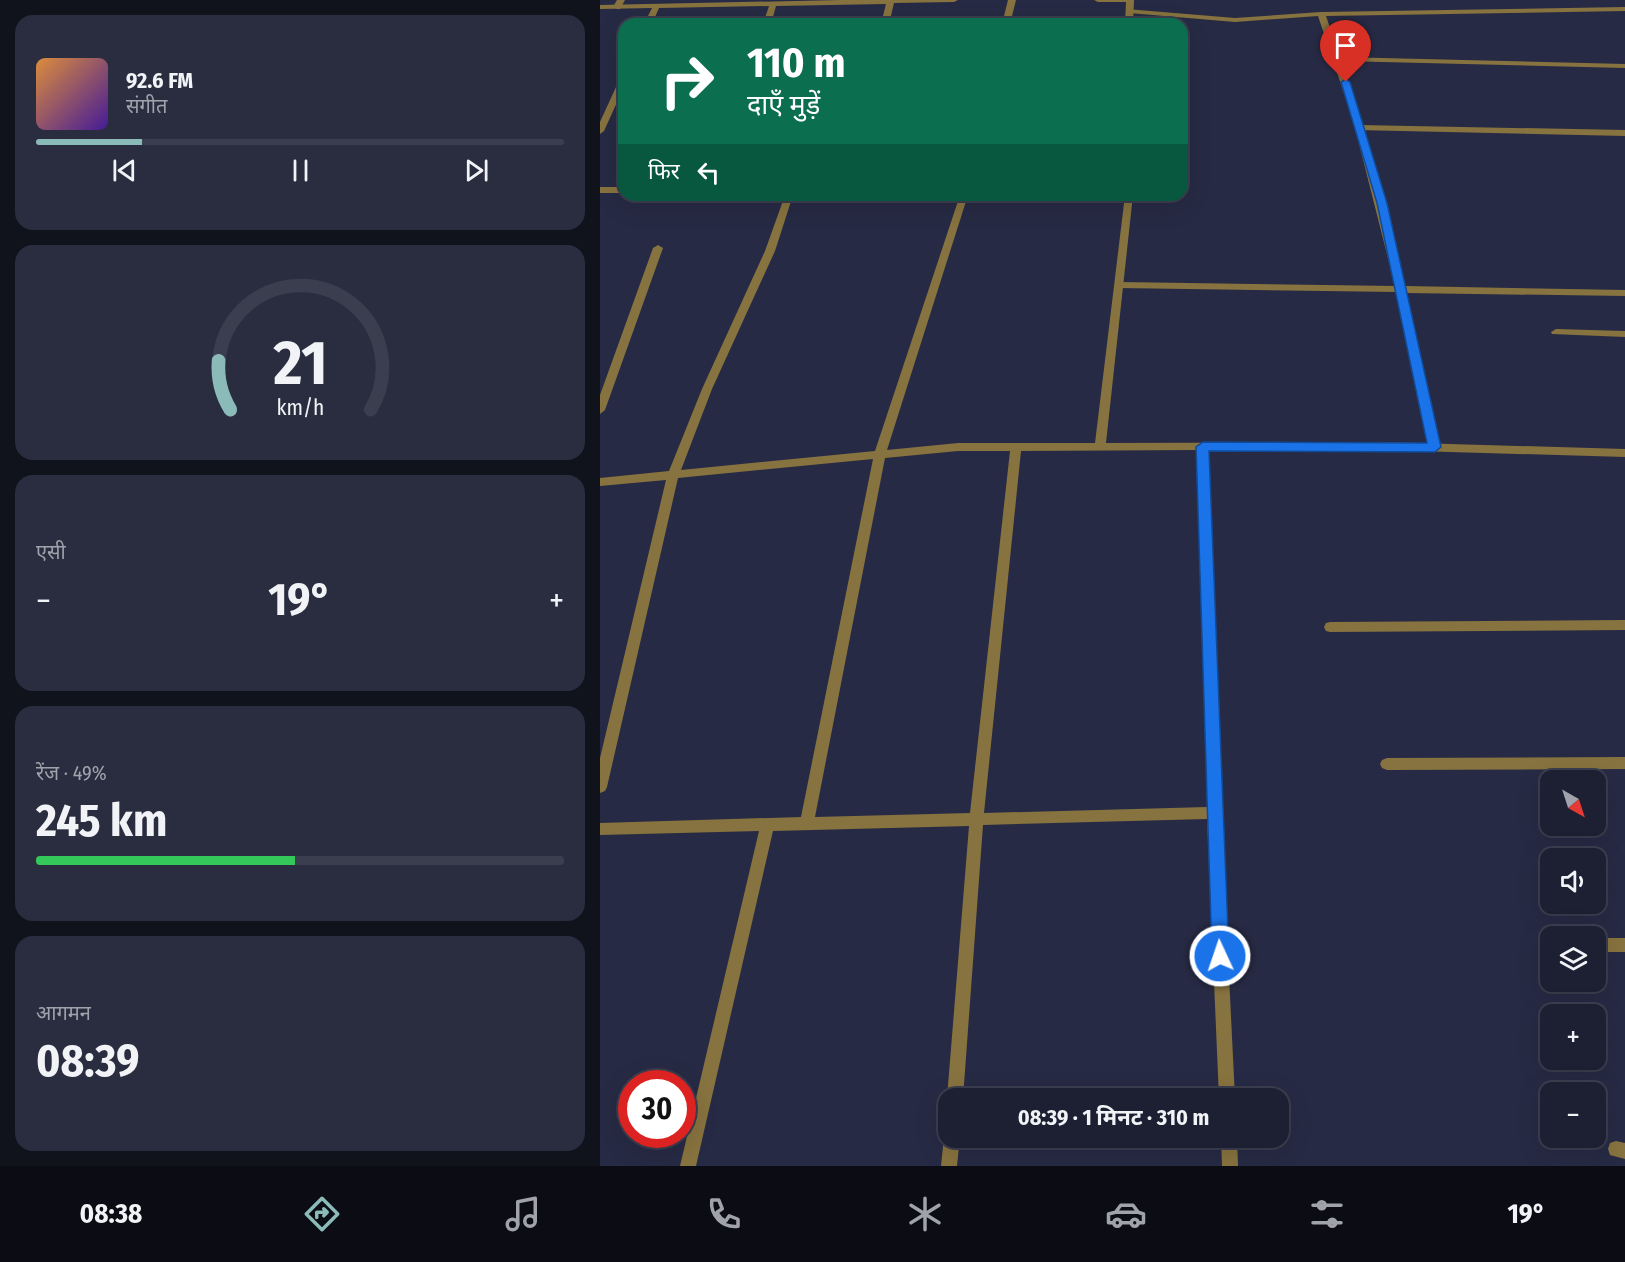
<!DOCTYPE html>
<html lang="hi">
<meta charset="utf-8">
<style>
:root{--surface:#1d2033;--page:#2a2d3f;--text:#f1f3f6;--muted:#a0a3ac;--line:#3b3e4e;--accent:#8bbbb9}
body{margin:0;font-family:"Fira Sans Condensed","Noto Sans Devanagari",sans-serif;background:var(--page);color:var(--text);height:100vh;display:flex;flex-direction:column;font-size:22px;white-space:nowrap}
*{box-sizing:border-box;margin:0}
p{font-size:20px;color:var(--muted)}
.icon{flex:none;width:33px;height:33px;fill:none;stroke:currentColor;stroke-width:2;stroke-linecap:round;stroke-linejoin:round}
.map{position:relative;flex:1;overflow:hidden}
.sheet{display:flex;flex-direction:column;gap:15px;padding:15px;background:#10121c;width:600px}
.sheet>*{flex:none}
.banner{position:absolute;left:18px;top:18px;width:570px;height:183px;border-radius:18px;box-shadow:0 6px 24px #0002,0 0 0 2px var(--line);background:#0b6e4f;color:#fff;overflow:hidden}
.needle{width:39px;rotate:141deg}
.buttons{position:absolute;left:940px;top:770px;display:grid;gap:12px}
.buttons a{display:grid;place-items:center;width:66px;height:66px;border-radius:12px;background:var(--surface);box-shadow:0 6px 24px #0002,0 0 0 2px var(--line);font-size:30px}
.speed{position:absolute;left:18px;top:1070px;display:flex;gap:12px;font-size:30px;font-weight:700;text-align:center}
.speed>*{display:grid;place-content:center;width:78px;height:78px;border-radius:50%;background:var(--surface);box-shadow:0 6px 24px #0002,0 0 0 2px var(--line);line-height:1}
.speed .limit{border:9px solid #d22;background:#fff;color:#111}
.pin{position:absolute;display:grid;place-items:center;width:51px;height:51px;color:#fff;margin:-62px -26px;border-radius:50% 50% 50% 0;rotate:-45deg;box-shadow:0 0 6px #0007}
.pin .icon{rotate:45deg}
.me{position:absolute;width:66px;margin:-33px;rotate:357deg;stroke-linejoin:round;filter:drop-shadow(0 0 4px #0008)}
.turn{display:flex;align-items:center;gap:21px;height:126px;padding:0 30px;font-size:27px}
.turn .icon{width:78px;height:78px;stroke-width:2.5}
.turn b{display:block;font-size:42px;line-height:51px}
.then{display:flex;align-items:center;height:57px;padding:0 30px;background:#0003;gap:12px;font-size:22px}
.big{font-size:45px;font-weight:700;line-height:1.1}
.sheet .card{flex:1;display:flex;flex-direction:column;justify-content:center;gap:9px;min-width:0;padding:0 21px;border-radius:18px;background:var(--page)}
.sheet .dial{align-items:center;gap:0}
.dial svg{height:156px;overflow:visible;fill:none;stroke:var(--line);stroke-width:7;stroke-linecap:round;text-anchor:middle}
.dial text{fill:var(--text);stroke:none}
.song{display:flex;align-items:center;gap:18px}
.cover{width:72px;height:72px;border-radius:9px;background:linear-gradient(135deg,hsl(30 70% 55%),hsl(260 70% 35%))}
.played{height:6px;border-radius:3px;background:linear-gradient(90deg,var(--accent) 20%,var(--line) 20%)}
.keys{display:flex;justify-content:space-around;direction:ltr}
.heat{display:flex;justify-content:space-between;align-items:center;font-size:33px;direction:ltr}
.charge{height:9px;border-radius:4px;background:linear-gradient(90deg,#34c759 49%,var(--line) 0)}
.trip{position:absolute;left:338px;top:1088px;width:351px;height:60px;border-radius:18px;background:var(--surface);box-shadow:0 6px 24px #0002,0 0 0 2px var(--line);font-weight:700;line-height:60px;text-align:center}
.tabs{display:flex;height:96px;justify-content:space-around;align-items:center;background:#0c0d14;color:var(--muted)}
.tabs .icon{width:42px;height:42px}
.tabs .selected{color:var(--accent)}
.tabs b{font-size:27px;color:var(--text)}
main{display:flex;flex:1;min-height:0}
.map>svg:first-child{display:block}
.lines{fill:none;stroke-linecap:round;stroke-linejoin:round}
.service{fill:#87733f;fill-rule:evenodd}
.minor{fill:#87733f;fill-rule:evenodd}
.route{fill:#1a73e8;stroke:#114b97;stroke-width:1.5}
</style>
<main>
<section class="sheet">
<div class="card">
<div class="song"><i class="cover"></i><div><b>92.6 FM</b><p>संगीत</p></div></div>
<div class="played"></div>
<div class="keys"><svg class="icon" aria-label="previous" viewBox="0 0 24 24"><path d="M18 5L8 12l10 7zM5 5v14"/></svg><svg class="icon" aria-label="pause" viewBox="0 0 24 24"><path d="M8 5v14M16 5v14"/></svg><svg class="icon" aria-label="next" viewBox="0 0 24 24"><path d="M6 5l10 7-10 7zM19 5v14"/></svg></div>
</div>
<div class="card dial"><svg viewBox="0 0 100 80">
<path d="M14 69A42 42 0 1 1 86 69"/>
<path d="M14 69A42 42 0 0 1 8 44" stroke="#8bbbb9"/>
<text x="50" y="56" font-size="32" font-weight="700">21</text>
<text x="50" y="72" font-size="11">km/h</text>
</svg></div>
<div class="card"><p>एसी</p>
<div class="heat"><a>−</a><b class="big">19°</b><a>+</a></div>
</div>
<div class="card"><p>रेंज · 49%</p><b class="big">245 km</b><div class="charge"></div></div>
<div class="card"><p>आगमन</p><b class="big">08:39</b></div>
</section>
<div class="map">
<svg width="1025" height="1166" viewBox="0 0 1025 1166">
<rect width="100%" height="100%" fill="#272a44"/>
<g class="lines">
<path class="service" d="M17,0H25L20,9H17L13,7Z
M1025,7V11L726,16L740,57L1025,64V68L742,61L777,174L805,286L1025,290V296L806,293L840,447L839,450H831L830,447L796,292L519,288L514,285L519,282L795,286L753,120L718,16L635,22L529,13H526V9L635,18L721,12Z
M58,245L63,248L5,410L0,414V395L53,248Z
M956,329L1025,331V337L952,334L951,332Z
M1025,620V630L730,632L726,631L724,627L726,623L730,622Z
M996,938H1025V952H996Z
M1016,1141L1025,1143V1159L1010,1155L1008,1149L1010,1143Z"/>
<path class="minor" d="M241,0H358L354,2L294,3L289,24H281L286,4L176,6L171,24H163L169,6L59,8L52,24H44L52,8L0,9V5Z
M408,0H416L410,24H402Z
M494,0H534L533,24H525L526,2H498Z
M21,76H24V87L4,131L0,134V122Z
M759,125L1025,130V136L756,130L755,128Z
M0,187H24V193H0Z
M185,195H193L175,251L112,389L81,470L275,451L360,195H368L287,450L358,443H495L525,195H533L506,443L782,442L1025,449V457L782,450H609L621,813L635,1098H619L607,819L383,825L363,1098H348V1100L347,1098L369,826L173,831L96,1166H80L159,831L0,835V823L201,817L273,459L78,478L7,787L5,791L0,793V758L66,480L0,486V478L69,471L102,389L165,251ZM598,450L607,807L384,813L421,451ZM358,451H410L370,813L215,817L285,458Z
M1025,757V769L787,770L782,768L780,764L782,760L787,758Z
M348,1130V1137H360L357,1166H341L344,1137Z
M621,1137H637L638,1166H622Z"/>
</g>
<path class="route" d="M746,79L750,82L787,203L841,447L835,452L609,451L629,956L626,962L620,964L614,962L612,956L596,447L603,442L827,443L777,203L741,82Z"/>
</svg>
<div class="buttons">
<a><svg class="needle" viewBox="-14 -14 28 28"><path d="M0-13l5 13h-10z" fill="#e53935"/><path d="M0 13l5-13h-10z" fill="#a0a3ac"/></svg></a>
<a><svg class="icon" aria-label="sound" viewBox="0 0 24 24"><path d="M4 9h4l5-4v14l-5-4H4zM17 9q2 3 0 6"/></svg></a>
<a><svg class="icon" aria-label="layers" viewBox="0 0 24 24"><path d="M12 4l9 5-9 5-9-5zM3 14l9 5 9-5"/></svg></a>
<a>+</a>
<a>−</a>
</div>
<div class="speed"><div class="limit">30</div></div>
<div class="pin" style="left:746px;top:82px;background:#d93025"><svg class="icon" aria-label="arrive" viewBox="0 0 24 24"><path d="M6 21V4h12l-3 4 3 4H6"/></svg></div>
<svg class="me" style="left:620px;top:956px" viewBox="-20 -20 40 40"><circle r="17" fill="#1a73e8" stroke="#fff" stroke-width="3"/><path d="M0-11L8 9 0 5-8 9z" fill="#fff"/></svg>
<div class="trip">08:39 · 1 मिनट · 310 m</div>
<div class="banner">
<div class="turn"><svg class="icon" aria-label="right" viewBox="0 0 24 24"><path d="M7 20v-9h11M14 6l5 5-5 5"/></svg><div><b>110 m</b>दाएँ मुड़ें</div></div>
<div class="then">फिर<svg class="icon" aria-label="left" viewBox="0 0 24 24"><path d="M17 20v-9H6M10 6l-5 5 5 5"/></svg></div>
</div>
</div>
</main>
<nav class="tabs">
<b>08:38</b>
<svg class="icon selected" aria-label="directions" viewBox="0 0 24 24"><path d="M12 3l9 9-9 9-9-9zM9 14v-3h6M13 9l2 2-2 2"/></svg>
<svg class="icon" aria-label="music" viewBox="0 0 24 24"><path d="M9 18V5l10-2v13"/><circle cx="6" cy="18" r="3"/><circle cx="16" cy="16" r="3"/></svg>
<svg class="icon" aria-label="phone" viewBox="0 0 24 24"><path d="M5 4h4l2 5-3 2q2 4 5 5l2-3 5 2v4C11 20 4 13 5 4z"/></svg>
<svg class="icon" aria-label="climate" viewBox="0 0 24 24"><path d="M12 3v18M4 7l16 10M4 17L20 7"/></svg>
<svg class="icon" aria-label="car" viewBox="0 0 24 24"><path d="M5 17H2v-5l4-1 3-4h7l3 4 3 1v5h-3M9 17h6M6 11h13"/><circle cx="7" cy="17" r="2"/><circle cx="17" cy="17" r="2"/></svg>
<svg class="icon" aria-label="filters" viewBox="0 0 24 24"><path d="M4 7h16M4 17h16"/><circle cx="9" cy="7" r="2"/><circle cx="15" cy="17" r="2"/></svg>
<b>19°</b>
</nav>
